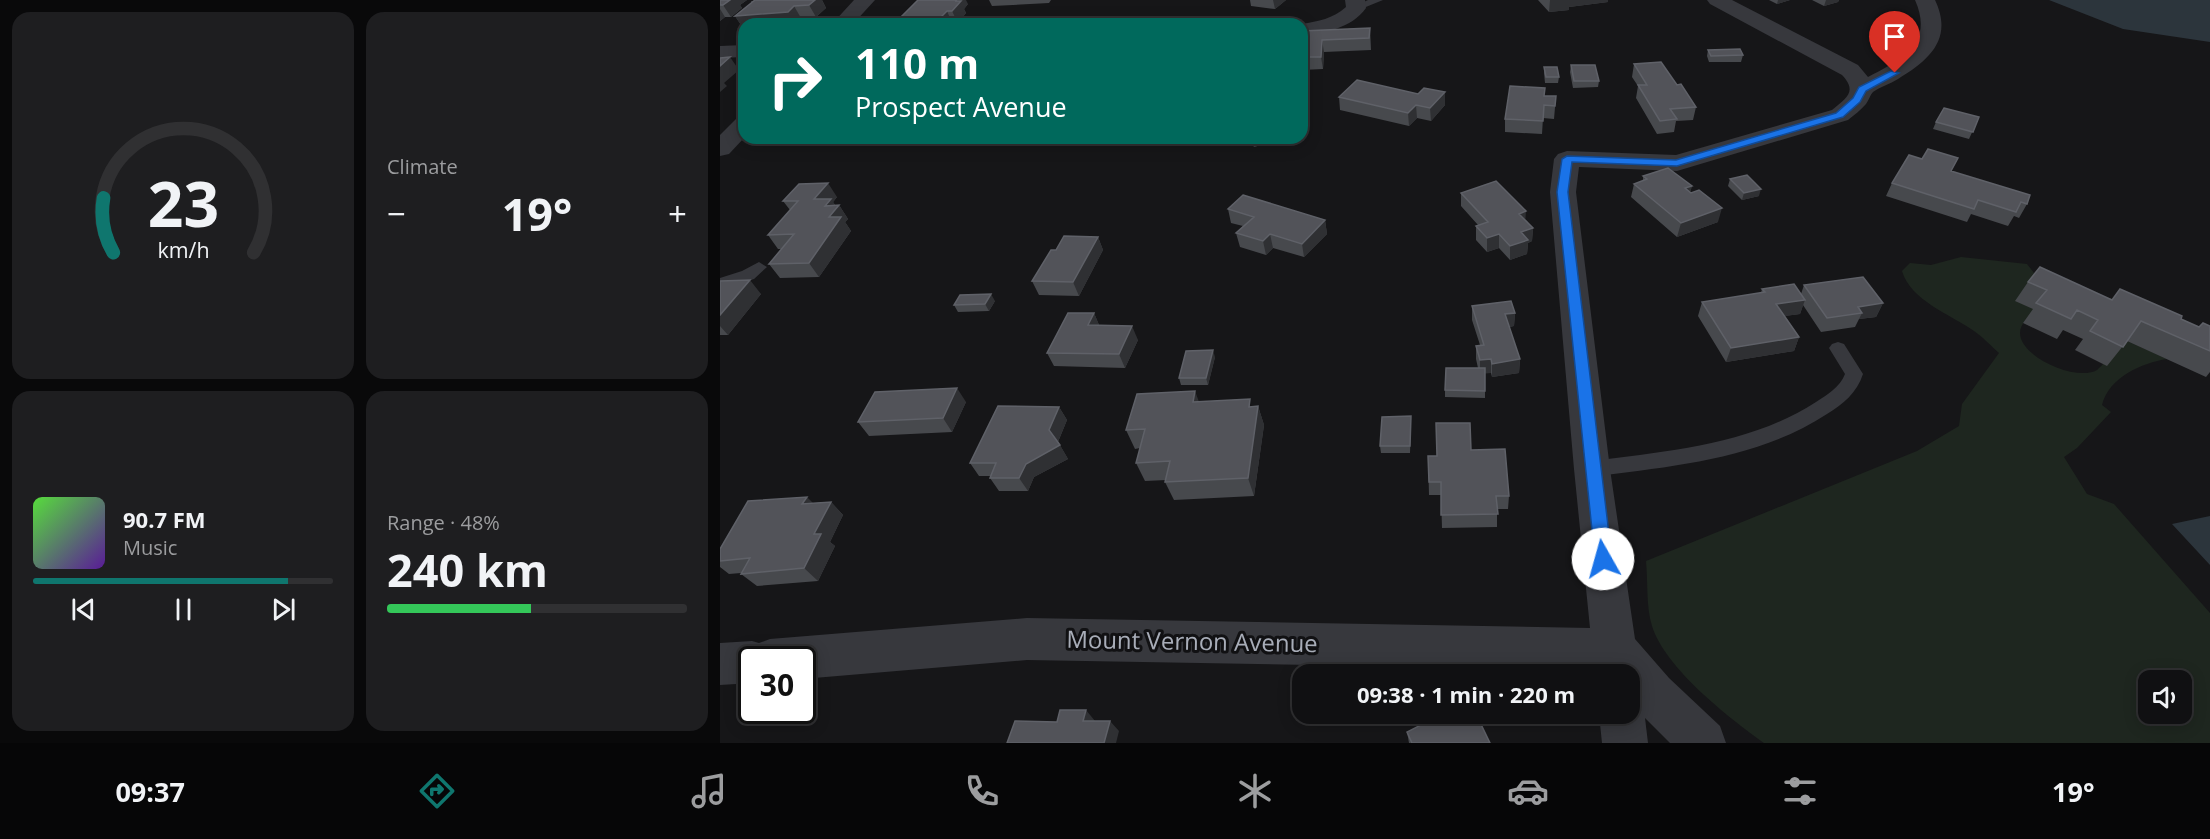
<!DOCTYPE html>
<meta charset="utf-8">
<style>
:root{--surface:#101012;--page:#1e1e20;--text:#f1f3f6;--muted:#9c9d9f;--line:#303032;--accent:#0f766e}
body{margin:0;font-family:"Open Sans",sans-serif;background:var(--page);color:var(--text);height:100vh;display:flex;flex-direction:column;font-size:22px;white-space:nowrap}
*{box-sizing:border-box;margin:0}
p{font-size:20px;color:var(--muted)}
.icon{flex:none;width:33px;height:33px;fill:none;stroke:currentColor;stroke-width:2;stroke-linecap:round;stroke-linejoin:round}
.map{position:relative;flex:1;overflow:hidden}
.drawer{display:flex;flex-direction:column;gap:12px;padding:12px;background:#09090a;width:720px}
.drawer>*{flex:none}
.hud{position:absolute;left:18px;top:18px;width:570px;height:126px;border-radius:18px;box-shadow:0 3px 15px #0003,0 0 0 2px var(--line);background:#00695c;color:#fff;overflow:hidden}
.tools{position:absolute;left:1418px;top:670px;display:grid;gap:12px}
.tools a{display:grid;place-items:center;width:54px;height:54px;border-radius:12px;background:var(--surface);box-shadow:0 3px 15px #0003,0 0 0 2px var(--line);font-size:30px}
.speed{position:absolute;left:18px;top:646px;display:flex;gap:12px;font-size:30px;font-weight:700;text-align:center}
.speed>*{display:grid;place-content:center;width:78px;height:78px;border-radius:50%;background:var(--surface);box-shadow:0 3px 15px #0003,0 0 0 2px var(--line);line-height:1}
.speed .limit{border:3px solid #111;border-radius:9px;background:#fff;color:#111}
.pin{position:absolute;display:grid;place-items:center;width:51px;height:51px;color:#fff;margin:-62px -26px;border-radius:50% 50% 50% 0;rotate:-45deg;box-shadow:0 0 6px #0007}
.pin .icon{rotate:45deg}
.me{position:absolute;width:66px;margin:-33px;rotate:353deg;stroke-linejoin:round;filter:drop-shadow(0 0 4px #0008)}
.turn{display:flex;align-items:center;gap:21px;height:126px;padding:0 18px;font-size:27px}
.turn .icon{width:78px;height:78px;stroke-width:2.5}
.turn b{display:block;font-size:42px;line-height:51px}
.big{font-size:45px;font-weight:700;line-height:1.1}
.drawer .widget{flex:1;display:flex;flex-direction:column;justify-content:center;gap:9px;min-width:0;padding:0 21px;border-radius:18px;background:var(--page)}
.drawer .dial{align-items:center;gap:0}
.dial svg{height:156px;overflow:visible;fill:none;stroke:var(--line);stroke-width:7;stroke-linecap:round;text-anchor:middle}
.dial text{fill:var(--text);stroke:none}
.song{display:flex;align-items:center;gap:18px}
.cover{width:72px;height:72px;border-radius:9px;background:linear-gradient(135deg,hsl(110 70% 55%),hsl(270 70% 35%))}
.played{height:6px;border-radius:3px;background:linear-gradient(90deg,var(--accent) 85%,var(--line) 85%)}
.keys{display:flex;justify-content:space-around;direction:ltr}
.heat{display:flex;justify-content:space-between;align-items:center;font-size:33px;direction:ltr}
.charge{height:9px;border-radius:4px;background:linear-gradient(90deg,#34c759 48%,var(--line) 0)}
.drawer .tiles{flex:1;display:grid;gap:12px;grid-template-columns:repeat(2,1fr)}
.trip{position:absolute;left:572px;top:664px;width:348px;height:60px;border-radius:18px;background:var(--surface);box-shadow:0 3px 15px #0003,0 0 0 2px var(--line);font-weight:700;line-height:60px;text-align:center}
.tab-bar{display:flex;height:96px;justify-content:space-around;align-items:center;background:#060607;color:var(--muted)}
.tab-bar .icon{width:42px;height:42px}
.tab-bar .active{color:var(--accent)}
.tab-bar b{font-size:27px;color:var(--text)}
main{display:flex;flex:1;min-height:0}
.map>svg:first-child{display:block}
.green{fill:#1e261f;fill-rule:evenodd}
.water{fill:#2c353c}
.lines{fill:none;stroke-linecap:round;stroke-linejoin:round}
.lane{fill:#37383d;fill-rule:evenodd}
.street{fill:#37383d;fill-rule:evenodd}
.wall{fill:#47494d}
.shaded-wall{fill:#2f3033}
.building{fill:#525359;stroke:#5f6168;stroke-width:1.5}
.route{fill:#1a73e8;stroke:#114b97;stroke-width:1.5}
.labels{text-anchor:middle;stroke-width:6;stroke-linejoin:round;paint-order:stroke}
.near-street-label{font-size:24px;fill:#a8adb8;stroke:#111113}
</style>
<main>
<section class="drawer">
<div class="tiles">
<div class="widget dial"><svg viewBox="0 0 100 80">
<path d="M14 69A42 42 0 1 1 86 69"/>
<path d="M14 69A42 42 0 0 1 9 41" stroke="#0f766e"/>
<text x="50" y="56" font-size="32" font-weight="700">23</text>
<text x="50" y="72" font-size="11">km/h</text>
</svg></div>
<div class="widget"><p>Climate</p>
<div class="heat"><a>−</a><b class="big">19°</b><a>+</a></div>
</div>
<div class="widget">
<div class="song"><i class="cover"></i><div><b>90.7 FM</b><p>Music</p></div></div>
<div class="played"></div>
<div class="keys"><svg class="icon" aria-label="previous" viewBox="0 0 24 24"><path d="M18 5L8 12l10 7zM5 5v14"/></svg><svg class="icon" aria-label="pause" viewBox="0 0 24 24"><path d="M8 5v14M16 5v14"/></svg><svg class="icon" aria-label="next" viewBox="0 0 24 24"><path d="M6 5l10 7-10 7zM19 5v14"/></svg></div>
</div>
<div class="widget"><p>Range · 48%</p><b class="big">240 km</b><div class="charge"></div></div>
</div>
</section>
<div class="map">
<svg width="1490" height="743" viewBox="0 0 1490 743">
<rect width="100%" height="100%" fill="#161618"/>
<path class="green" d="M1241,257L1307,264L1321,282C1319,290 1318,302 1314,309C1310,318 1300,322 1300,333C1300,357 1357,382 1377,370C1380,368 1400,345 1405,340L1447,359C1422,363 1389,377 1382,405L1391,412L1357,448L1344,457L1367,494L1394,504L1490,613V743H1044C1009,718 945,668 932,626C926,607 928,582 926,561L1197,451L1239,426L1242,404L1279,353C1271,346 1263,337 1254,331C1230,314 1191,301 1182,271L1190,263L1211,265ZM1428,681H1461V714H1428Z"/>
<path class="water" d="M1329,0H1490V42L1403,29Z
M1490,516V565L1452,524Z"/>
<g class="lines">
<path class="lane" d="M648,0H663L636,11L631,8Z
M39,262L47,267L34,279L0,289V278L22,271Z
M1118,342L1124,344L1143,374C1137,393 1123,404 1107,414C1037,460 952,466 872,477L865,475L862,469L865,463L872,461C949,451 1029,445 1096,402C1107,395 1120,387 1125,374L1109,348L1112,344Z"/>
<path class="street" d="M134,0H155L133,24H112Z
M625,0H645L646,8C631,29 605,32 582,36V24C598,21 613,19 626,7Z
M987,0H1012L1138,65L1148,77C1183,59 1214,43 1195,0H1215C1233,38 1211,59 1178,79C1170,84 1160,87 1153,92C1150,95 1149,100 1146,104C1141,110 1134,115 1128,120L957,171L859,167L856,192L890,469L915,639L949,678L1000,726L1006,743H950L925,718L928,743H882L879,714H909V675H877L875,670L307,660L82,679V660H32V683L0,685V643L32,641L39,643L50,639L307,618L870,628L854,469L830,192L834,159L838,154L847,151L956,155L1112,110C1126,98 1138,92 1122,75L990,4Z
M24,45V57L0,58V46Z
M24,117V138L9,154L0,156V135L16,119Z"/>
</g>
<path class="wall" d="M0,0H27L20,5L22,8L11,17H5L0,21Z
M102,0L106,8L96,17L81,18L75,24L23,28L15,16L32,3L31,1Z
M269,0H331L329,3L272,6Z
M530,0H566L555,9L531,6Z
M818,0H888V2L849,7V10L829,12Z
M1049,0H1070L1057,4Z
M1092,0H1119L1118,2L1104,6Z
M248,4L244,9L246,13L238,23H232L231,24H183L180,18Z
M650,28L651,50L604,52L603,69L582,70V31Z
M988,50L1023,55L1021,62H989L987,56Z
M914,64L957,85L976,107L973,120L956,121L954,132L937,134L916,98L918,86L912,77Z
M851,65L879,81L878,87L853,88L850,72Z
M824,67L839,77L838,83H825L824,73Z
M824,96H836L834,119L823,118L822,134L785,132V119Z
M619,97L725,105L711,121L697,118L689,126L620,110Z
M1259,117L1249,139L1213,129L1216,122Z
M500,138H553L535,147L519,139L510,144Z
M1238,158L1231,171L1307,204L1299,218L1294,216L1288,226L1251,214L1247,222L1166,196L1172,183L1202,159Z
M923,176L972,186L970,192L998,222L957,237L911,197L914,184L923,181Z
M1010,179L1039,196L1022,200L1008,186Z
M741,193L806,220L813,228L812,241L808,243L807,254L790,260L779,248L767,252L756,240V226L758,225L741,206Z
M117,197L113,202L115,205H119L128,219L125,222L131,231L99,277L60,278L49,264L62,249H58L48,235L70,210L63,201Z
M508,209L605,220L607,234L584,257L553,248L546,255L520,247L516,233L523,226L511,223Z
M378,237L383,250L359,296L319,295L312,281L336,250Z
M0,281L41,294L8,335H0Z
M1308,282L1392,299L1461,319L1479,327L1490,326V372L1486,377L1407,341L1387,366L1355,350L1363,339L1343,330L1337,339L1303,323L1313,309L1295,301Z
M1084,285L1163,303L1156,317L1139,319L1135,327L1101,332L1083,305L1080,314L1064,316L1079,337L1074,351L1006,362L978,316L982,302L1041,293L1042,289L1081,294Z
M275,301L269,311L238,312L234,305Z
M752,306L795,313L794,326L789,327L800,359L799,373L772,377L771,373H765V398L725,397V390L758,368L756,359V346L760,345L752,320Z
M374,313L379,325L418,340L405,368L334,366L327,353Z
M495,357L488,385H461L459,378Z
M246,402L232,432L149,436L138,422Z
M479,402L532,407L538,406L544,425L534,496L454,500L445,482L446,480L425,481L416,463L420,448L415,449L406,430Z
M339,407L347,420L338,442L348,459L314,477L308,491H279L270,478V476H259L250,463Z
M691,423L690,453H661L660,446Z
M751,450L789,496L788,509H777V527L722,528L721,495H709L708,456H717Z
M111,502L123,515L110,542L115,546L98,581L37,586L21,574V573L9,574L0,567V549L93,503Z
M696,714H756L770,743H689L687,732L699,726Z"/>
<path class="shaded-wall" d="M10,0H27L20,5L22,8L11,17L3,5Z
M95,0H102L106,8L96,17L89,5Z
M236,0H246L248,4L244,9L246,13L238,23L232,11Z
M553,0H566L555,9Z
M830,0H888V2L849,7V10L829,12Z
M1058,0H1070L1057,4Z
M1106,0H1119L1118,2L1104,6Z
M74,6L81,18L75,24H24V28H23L15,16Z
M0,9L5,17L0,21Z
M227,11L232,23L231,24H224L221,17Z
M602,40L604,52L603,69L601,57Z
M10,57L19,70L4,83L7,86L0,92V66Z
M725,92V105L711,121L710,108Z
M696,105L697,118L689,126L688,113Z
M509,138H519V139L510,144Z
M533,138H553L535,147Z
M108,183L117,197L113,202L117,208L119,205L128,219L125,222L131,231L99,277L89,263L94,199Z
M972,186L968,199L965,188Z
M1041,189L1039,196L1022,200L1024,193Z
M1002,208L998,222L957,237L961,223Z
M806,211L805,225L799,214Z
M605,220L607,234L584,257L582,244Z
M813,228L812,241L808,243L807,254L790,260V246L801,232Z
M550,234L553,248L546,255L543,241Z
M779,234V248L767,252V238Z
M378,237L383,250L359,296L353,282Z
M30,280L41,294L8,335L0,326V315Z
M271,294L275,301L269,311L265,304Z
M1085,300L1080,314L1051,318L1056,304Z
M1163,303L1156,317L1139,319L1142,313L1138,307Z
M374,313L380,327L368,325Z
M795,313L794,326L784,328L785,314Z
M412,326L418,340L405,368L399,354Z
M1079,337L1074,351L1006,362L1011,348Z
M493,350L495,357L488,385L486,378Z
M771,359V373L760,374V360Z
M800,359L799,373L772,377V364Z
M237,388L246,402L232,432L223,418Z
M475,391L482,410L473,402Z
M538,406L544,425L534,496L528,478Z
M339,407L347,420L337,444L329,430Z
M340,445L348,459L314,477L308,491L299,478L306,464Z
M87,497L100,510L82,504Z
M111,502L123,515L110,542L115,546L98,581L84,568L94,534Z
M366,710L375,721H363Z
M390,721L399,731L396,743H384Z"/>
<path class="building" d="M0,0H10L3,5H0Z
M35,0H95L89,5L74,6L68,12L15,16Z
M198,0H237L235,1H241L232,11H227L221,17L180,18Z
M650,28L649,38L602,40L601,57H582V31Z
M1020,49L1023,55L991,56L988,50Z
M10,57L0,66V58Z
M941,62L957,85L961,84L976,107L950,109L957,119L940,121L918,85H927L914,64Z
M851,65H875L879,81H854Z
M824,67H837L839,77H826Z
M637,80L698,94L704,88L725,92L710,108L696,105L688,113L619,97Z
M790,86L825,88L824,96H836L835,106L824,105L823,121L785,119Z
M1224,108L1259,117L1253,132L1216,122Z
M1208,149L1238,158L1231,171L1310,195L1307,204L1301,202L1296,212L1258,200L1254,209L1172,183L1189,155L1202,159Z
M948,168L972,186L965,188L971,193L979,190L1002,208L961,223L914,184L927,179L923,176Z
M1027,175L1041,189L1024,193L1010,179Z
M776,181L806,211L799,214L813,228L801,232L808,240L790,246L779,234L767,238L756,226L768,222L741,193Z
M108,183L94,199H111L105,206L119,205L109,217H121L89,263L49,264L74,234L48,235L78,201H63L79,184Z
M523,195L605,220L582,244L550,234L543,241L516,233L534,217L508,209Z
M344,236L378,237L353,282L312,281L331,250H336Z
M1320,267L1392,300L1400,289L1462,316L1461,319L1479,327L1483,323L1490,326V351L1421,321L1403,347L1370,331L1378,320L1357,310L1351,319L1316,303L1327,290L1308,282Z
M1143,277L1163,303L1138,307L1142,313L1107,318L1084,285Z
M30,280L0,315V281Z
M1074,284L1085,300L1056,304L1079,337L1011,348L982,302L1045,292L1042,289Z
M271,294L265,304L234,305L240,295Z
M791,301L795,313L785,314L800,359L772,364L771,359L760,360L756,346L764,345L752,306Z
M348,313H374L368,325L412,326L399,354L327,353Z
M493,350L486,378H459L466,351Z
M726,368H765V391L725,390Z
M237,388L223,418L138,422L155,392Z
M475,391L473,402L530,399L529,407L538,406L528,478L445,482L450,461L416,463L425,429L406,430L417,394Z
M278,406L339,407L329,430L340,445L306,464L299,478H270L276,463H250Z
M691,416L690,446H660L662,417Z
M716,423H750L751,450L785,449L789,496H776L778,514L721,515V482H709L708,456H717Z
M87,497L82,504L111,502L94,534H101L84,568L21,574L30,558L0,561V549L28,501Z
M340,710H366L363,721H390L384,743H287L295,721L337,722Z
M697,714H756L770,743H692L687,732L701,725Z"/>
<path class="route" d="M1171,71L1179,73L1146,91L1140,102L1123,117L957,166L852,162L848,192L892,559L889,564L883,566L877,564L875,559L837,192L842,159L847,156L956,160L1116,113L1133,98L1139,87Z"/>
<g class="labels">
<g class="near-street-label">
<text transform="translate(472 642) rotate(1)" y="8">Mount Vernon Avenue</text>
</g>
</g>
</svg>
<div class="tools">
<a><svg class="icon" aria-label="sound" viewBox="0 0 24 24"><path d="M4 9h4l5-4v14l-5-4H4zM17 9q2 3 0 6"/></svg></a>
</div>
<div class="speed"><div class="limit">30</div></div>
<div class="pin" style="left:1175px;top:73px;background:#d93025"><svg class="icon" aria-label="arrive" viewBox="0 0 24 24"><path d="M6 21V4h12l-3 4 3 4H6"/></svg></div>
<svg class="me" style="left:883px;top:559px" viewBox="-20 -20 40 40"><circle r="19" fill="#fff"/><path d="M0-13L10 11 0 6-10 11z" fill="#1a73e8"/></svg>
<div class="trip">09:38 · 1 min · 220 m</div>
<div class="hud">
<div class="turn"><svg class="icon" aria-label="right" viewBox="0 0 24 24"><path d="M7 20v-9h11M14 6l5 5-5 5"/></svg><div><b>110 m</b>Prospect Avenue</div></div>
</div>
</div>
</main>
<nav class="tab-bar">
<b>09:37</b>
<svg class="icon active" aria-label="directions" viewBox="0 0 24 24"><path d="M12 3l9 9-9 9-9-9zM9 14v-3h6M13 9l2 2-2 2"/></svg>
<svg class="icon" aria-label="music" viewBox="0 0 24 24"><path d="M9 18V5l10-2v13"/><circle cx="6" cy="18" r="3"/><circle cx="16" cy="16" r="3"/></svg>
<svg class="icon" aria-label="phone" viewBox="0 0 24 24"><path d="M5 4h4l2 5-3 2q2 4 5 5l2-3 5 2v4C11 20 4 13 5 4z"/></svg>
<svg class="icon" aria-label="climate" viewBox="0 0 24 24"><path d="M12 3v18M4 7l16 10M4 17L20 7"/></svg>
<svg class="icon" aria-label="car" viewBox="0 0 24 24"><path d="M5 17H2v-5l4-1 3-4h7l3 4 3 1v5h-3M9 17h6M6 11h13"/><circle cx="7" cy="17" r="2"/><circle cx="17" cy="17" r="2"/></svg>
<svg class="icon" aria-label="filters" viewBox="0 0 24 24"><path d="M4 7h16M4 17h16"/><circle cx="9" cy="7" r="2"/><circle cx="15" cy="17" r="2"/></svg>
<b>19°</b>
</nav>
